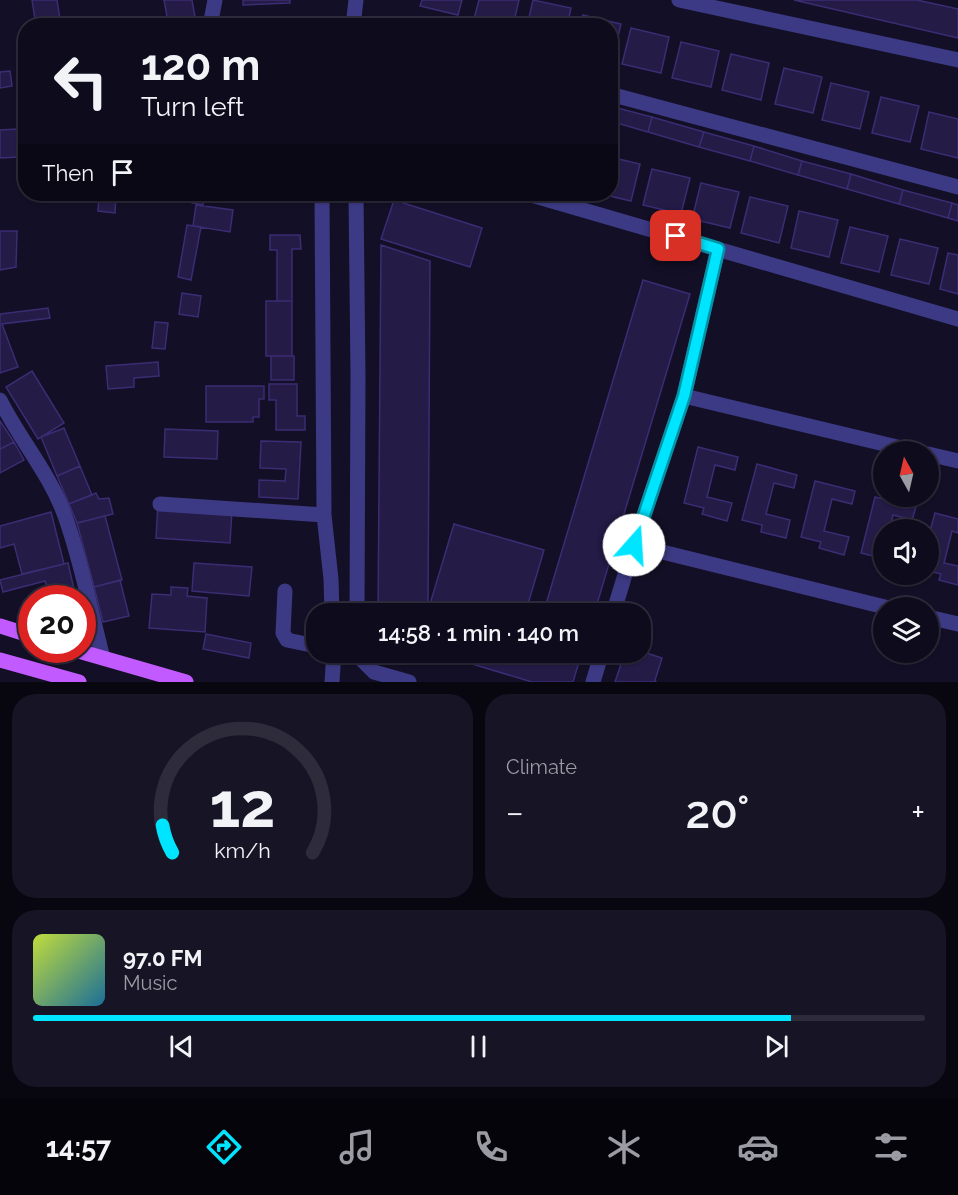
<!DOCTYPE html>
<meta charset="utf-8">
<style>
:root{--surface:#0e0b1c;--page:#171425;--text:#f1f3f6;--muted:#9b9ba3;--line:#2e2b3b;--accent:#00e5ff}
body{margin:0;font-family:Raleway,sans-serif;background:var(--page);color:var(--text);height:100vh;display:flex;flex-direction:column;font-size:22px;white-space:nowrap}
*{box-sizing:border-box;margin:0}
p{font-size:20px;color:var(--muted)}
.icon{flex:none;width:33px;height:33px;fill:none;stroke:currentColor;stroke-width:2;stroke-linecap:round;stroke-linejoin:round}
.map{position:relative;height:682px;overflow:hidden}
.details{display:flex;flex-direction:column;gap:12px;padding:12px;background:#08060f;flex:1}
.details>*{flex:none}
.guide{position:absolute;left:18px;top:18px;width:600px;height:183px;border-radius:24px;box-shadow:0 2px 4px #0004,0 0 0 2px var(--line);background:#0e0b1c;color:var(--text);overflow:hidden}
.needle{width:39px;rotate:352deg}
.buttons{position:absolute;left:873px;top:441px;display:grid;gap:12px}
.buttons a{display:grid;place-items:center;width:66px;height:66px;border-radius:50%;background:var(--surface);box-shadow:0 2px 4px #0004,0 0 0 2px var(--line);font-size:30px}
.speed{position:absolute;left:18px;top:585px;display:flex;gap:12px;font-size:30px;font-weight:700;text-align:center}
.speed>*{display:grid;place-content:center;width:78px;height:78px;border-radius:50%;background:var(--surface);box-shadow:0 2px 4px #0004,0 0 0 2px var(--line);line-height:1}
.speed .limit{border:9px solid #d22;background:#fff;color:#111}
.pin{position:absolute;display:grid;place-items:center;width:51px;height:51px;color:#fff;margin:-26px;border-radius:12px;box-shadow:0 3px 9px #0006}
.me{position:absolute;width:66px;margin:-33px;rotate:19deg;stroke-linejoin:round;filter:drop-shadow(0 0 4px #0008)}
.turn{display:flex;align-items:center;gap:21px;height:126px;padding:0 24px;font-size:27px}
.turn .icon{width:78px;height:78px;stroke-width:2.5}
.turn b{display:block;font-size:42px;line-height:51px}
.then{display:flex;align-items:center;height:57px;padding:0 24px;background:#0003;gap:12px;font-size:22px}
.big{font-size:45px;font-weight:600;line-height:1.1}
.details .widget{flex:1;display:flex;flex-direction:column;justify-content:center;gap:9px;min-width:0;padding:0 21px;border-radius:24px;background:var(--page)}
.details .dial{align-items:center;gap:0}
.dial svg{height:156px;overflow:visible;fill:none;stroke:var(--line);stroke-width:7;stroke-linecap:round;text-anchor:middle}
.dial text{fill:var(--text);stroke:none}
.song{display:flex;align-items:center;gap:18px}
.cover{width:72px;height:72px;border-radius:9px;background:linear-gradient(135deg,hsl(70 70% 55%),hsl(200 70% 35%))}
.played{height:6px;border-radius:3px;background:linear-gradient(90deg,var(--accent) 85%,var(--line) 85%)}
.keys{display:flex;justify-content:space-around;direction:ltr}
.heat{display:flex;justify-content:space-between;align-items:center;font-size:33px;direction:ltr}
.details .tiles{flex:1;display:grid;gap:12px;grid-template-columns:1fr 1fr}
.widget:last-child{grid-column:span 2}
.trip{position:absolute;left:306px;top:603px;width:345px;height:60px;border-radius:24px;background:var(--surface);box-shadow:0 2px 4px #0004,0 0 0 2px var(--line);font-weight:600;line-height:60px;text-align:center}
.tabs{display:flex;height:96px;justify-content:space-around;align-items:center;background:#06040b;color:var(--muted)}
.tabs .icon{width:42px;height:42px}
.tabs .active{color:var(--accent)}
.tabs b{font-size:27px;color:var(--text)}
.map>svg:first-child{display:block}
.building{fill:#241b47;stroke:#3b2d73;stroke-width:1.5}
.lines{fill:none;stroke-linecap:round;stroke-linejoin:round}
.minor{stroke:#3d3a85;stroke-width:15}
.major{stroke:#c25bff;stroke-width:15}
.route-casing{stroke:#0095a6;stroke-width:15}
.route{stroke:#00e5ff;stroke-width:10}
</style>
<div class="map">
<svg width="958" height="682" viewBox="0 0 958 682">
<rect width="100%" height="100%" fill="#130f26"/>
<path class="building" d="M32,0H57L61,26H36Z
M164,0H192L195,17L168,22Z
M243,0H290V3L243,5Z
M422,0H462L458,15L420,6Z
M479,0H519L513,26H501L474,19Z
M533,0L571,8L567,26H527Z
M794,0H917L958,9V38Z
M583,15L621,24L612,61H610V26H580Z
M110,19L111,26H70Z
M631,28L669,37L661,73L622,64Z
M681,42L719,51L711,87L672,78Z
M731,54L769,63L761,100L722,90Z
M784,68L822,77L813,113L775,104Z
M10,71L12,86L0,88V72Z
M831,83L869,92L860,129L822,120Z
M881,97L919,106L910,142L872,133Z
M610,106L652,117L648,132L610,121Z
M929,112L958,119V158L921,149Z
M652,117L704,132L699,147L648,132Z
M17,129L19,157L0,158V130Z
M704,132L754,146L750,161L699,147Z
M26,141V156L19,157L18,142Z
M754,146L802,161L798,175L750,161Z
M610,157L640,164L631,201L601,194H610Z
M802,161L851,174L847,189L798,175Z
M652,169L690,178L681,214L643,205Z
M851,174L903,190L899,204L847,189Z
M701,183L739,192L730,228L692,219Z
M903,190L952,203L948,218L899,204Z
M99,194H116L115,213L98,211Z
M194,194H206L203,205L192,203Z
M750,197L788,206L779,243L741,233Z
M394,200L482,228L470,267L381,239Z
M952,203L958,205V221L948,218Z
M196,205L233,210L230,232L193,226Z
M799,211L838,220L829,257L791,248Z
M187,225L201,227L191,280L178,277Z
M850,227L888,236L879,272L841,263Z
M0,231H17L16,267L0,270Z
M270,235H300L301,249H292V301H277V250H270Z
M900,239L938,248L929,284L891,275Z
M381,245L430,261L428,603L430,604L454,524L544,550L525,614H378Z
M948,253L958,255V294L940,289Z
M643,280L690,294L594,614H543Z
M182,293L201,296L198,317L179,314Z
M266,301H292V356H266Z
M48,308L50,318L2,324L18,367L0,373V314Z
M155,322L168,323L165,349L152,348Z
M271,356H294V380H271Z
M158,362L159,376L134,378V387L108,389L106,366Z
M32,371L64,423L38,439L6,387Z
M269,384H297V416H305V430H276V400H269Z
M206,386H264V399H259V417H253V422H206Z
M0,421L14,442L0,449Z
M64,428L80,466L57,476L41,437Z
M165,429L218,431L217,459L164,457Z
M261,441L301,442L298,499L259,497V480L285,481L286,469L260,468Z
M14,442L24,460L0,473V449Z
M698,447L738,457L735,470L715,465L707,497L732,503L727,521L702,514L704,508L684,503Z
M757,464L797,475L794,488L774,483L766,514L790,520L786,538L761,532L762,525L742,520Z
M80,466L92,495L69,504L57,476Z
M815,481L855,491L852,504L832,499L824,531L849,537L844,555L819,548L821,542L801,537Z
M96,493L99,499L109,498L113,514L77,523L69,504Z
M875,497L916,507L912,520L893,515L889,530H884V565L880,564L881,558L861,553Z
M158,504L232,510L230,543L156,538Z
M51,512L64,564L22,574L14,544L0,548V526Z
M935,513L958,519V533L952,531L944,563L958,566V585L939,580L941,574L928,571V538Z
M105,516L122,580L94,587L77,523Z
M68,563L76,598H50L45,581L3,592L0,580Z
M194,563L252,567L249,596L192,591Z
M120,580L129,616L103,622L94,587Z
M171,587L188,588L187,596L207,598L205,632L149,628L152,594L171,595Z
M206,634L251,643L249,658L203,649Z
M640,651L662,658L655,680L656,682H615L625,652H640Z
M432,652H582L573,682H532Z"/>
<g class="lines">
<path class="minor" d="M679,0L958,60
M322,24L347,26
M210,26L215,0
M292,26H322
M353,26L356,0
M610,94L958,187
M322,194L324,515L331,579L332,614
M356,194L358,376L357,614
M528,194L958,319
M684,396L918,452
M0,400C20,440 50,474 65,516C81,560 91,612 103,658
M928,454L958,461
M160,504L324,515
M634,545L889,608
M285,591L283,633L287,640L316,646
M613,614L634,545L684,396L718,249
M928,617L958,624
M357,652V655L374,672L409,682
M332,682L334,652
M593,682L602,652"/>
<path class="major" d="M0,626L32,636
M75,650L186,682
M0,660L79,682"/>
</g>
<g class="lines">
<defs>
<path id="route" d="M634,545L684,396L718,249L676,236"/>
</defs>
<use href="#route" class="route-casing"/>
<use href="#route" class="route"/>
</g>
</svg>
<div class="buttons">
<a><svg class="needle" viewBox="-14 -14 28 28"><path d="M0-13l5 13h-10z" fill="#e53935"/><path d="M0 13l5-13h-10z" fill="#9b9ba3"/></svg></a>
<a><svg class="icon" aria-label="sound" viewBox="0 0 24 24"><path d="M4 9h4l5-4v14l-5-4H4zM17 9q2 3 0 6"/></svg></a>
<a><svg class="icon" aria-label="layers" viewBox="0 0 24 24"><path d="M12 4l9 5-9 5-9-5zM3 14l9 5 9-5"/></svg></a>
</div>
<div class="speed"><div class="limit">20</div></div>
<div class="pin" style="left:676px;top:236px;background:#d93025"><svg class="icon" aria-label="arrive" viewBox="0 0 24 24"><path d="M6 21V4h12l-3 4 3 4H6"/></svg></div>
<svg class="me" style="left:634px;top:545px" viewBox="-20 -20 40 40"><circle r="19" fill="#fff"/><path d="M0-13L10 11 0 6-10 11z" fill="#00e5ff"/></svg>
<div class="trip">14:58 · 1 min · 140 m</div>
<div class="guide">
<div class="turn"><svg class="icon" aria-label="left" viewBox="0 0 24 24"><path d="M17 20v-9H6M10 6l-5 5 5 5"/></svg><div><b>120 m</b>Turn left</div></div>
<div class="then">Then<svg class="icon" aria-label="arrive" viewBox="0 0 24 24"><path d="M6 21V4h12l-3 4 3 4H6"/></svg></div>
</div>
</div>
<section class="details">
<div class="tiles">
<div class="widget dial"><svg viewBox="0 0 100 80">
<path d="M14 69A42 42 0 1 1 86 69"/>
<path d="M14 69A42 42 0 0 1 9 55" stroke="#00e5ff"/>
<text x="50" y="56" font-size="32" font-weight="700">12</text>
<text x="50" y="72" font-size="11">km/h</text>
</svg></div>
<div class="widget"><p>Climate</p>
<div class="heat"><a>−</a><b class="big">20°</b><a>+</a></div>
</div>
<div class="widget">
<div class="song"><i class="cover"></i><div><b>97.0 FM</b><p>Music</p></div></div>
<div class="played"></div>
<div class="keys"><svg class="icon" aria-label="previous" viewBox="0 0 24 24"><path d="M18 5L8 12l10 7zM5 5v14"/></svg><svg class="icon" aria-label="pause" viewBox="0 0 24 24"><path d="M8 5v14M16 5v14"/></svg><svg class="icon" aria-label="next" viewBox="0 0 24 24"><path d="M6 5l10 7-10 7zM19 5v14"/></svg></div>
</div>
</div>
</section>
<nav class="tabs">
<b>14:57</b>
<svg class="icon active" aria-label="directions" viewBox="0 0 24 24"><path d="M12 3l9 9-9 9-9-9zM9 14v-3h6M13 9l2 2-2 2"/></svg>
<svg class="icon" aria-label="music" viewBox="0 0 24 24"><path d="M9 18V5l10-2v13"/><circle cx="6" cy="18" r="3"/><circle cx="16" cy="16" r="3"/></svg>
<svg class="icon" aria-label="phone" viewBox="0 0 24 24"><path d="M5 4h4l2 5-3 2q2 4 5 5l2-3 5 2v4C11 20 4 13 5 4z"/></svg>
<svg class="icon" aria-label="climate" viewBox="0 0 24 24"><path d="M12 3v18M4 7l16 10M4 17L20 7"/></svg>
<svg class="icon" aria-label="car" viewBox="0 0 24 24"><path d="M5 17H2v-5l4-1 3-4h7l3 4 3 1v5h-3M9 17h6M6 11h13"/><circle cx="7" cy="17" r="2"/><circle cx="17" cy="17" r="2"/></svg>
<svg class="icon" aria-label="filters" viewBox="0 0 24 24"><path d="M4 7h16M4 17h16"/><circle cx="9" cy="7" r="2"/><circle cx="15" cy="17" r="2"/></svg>
</nav>
